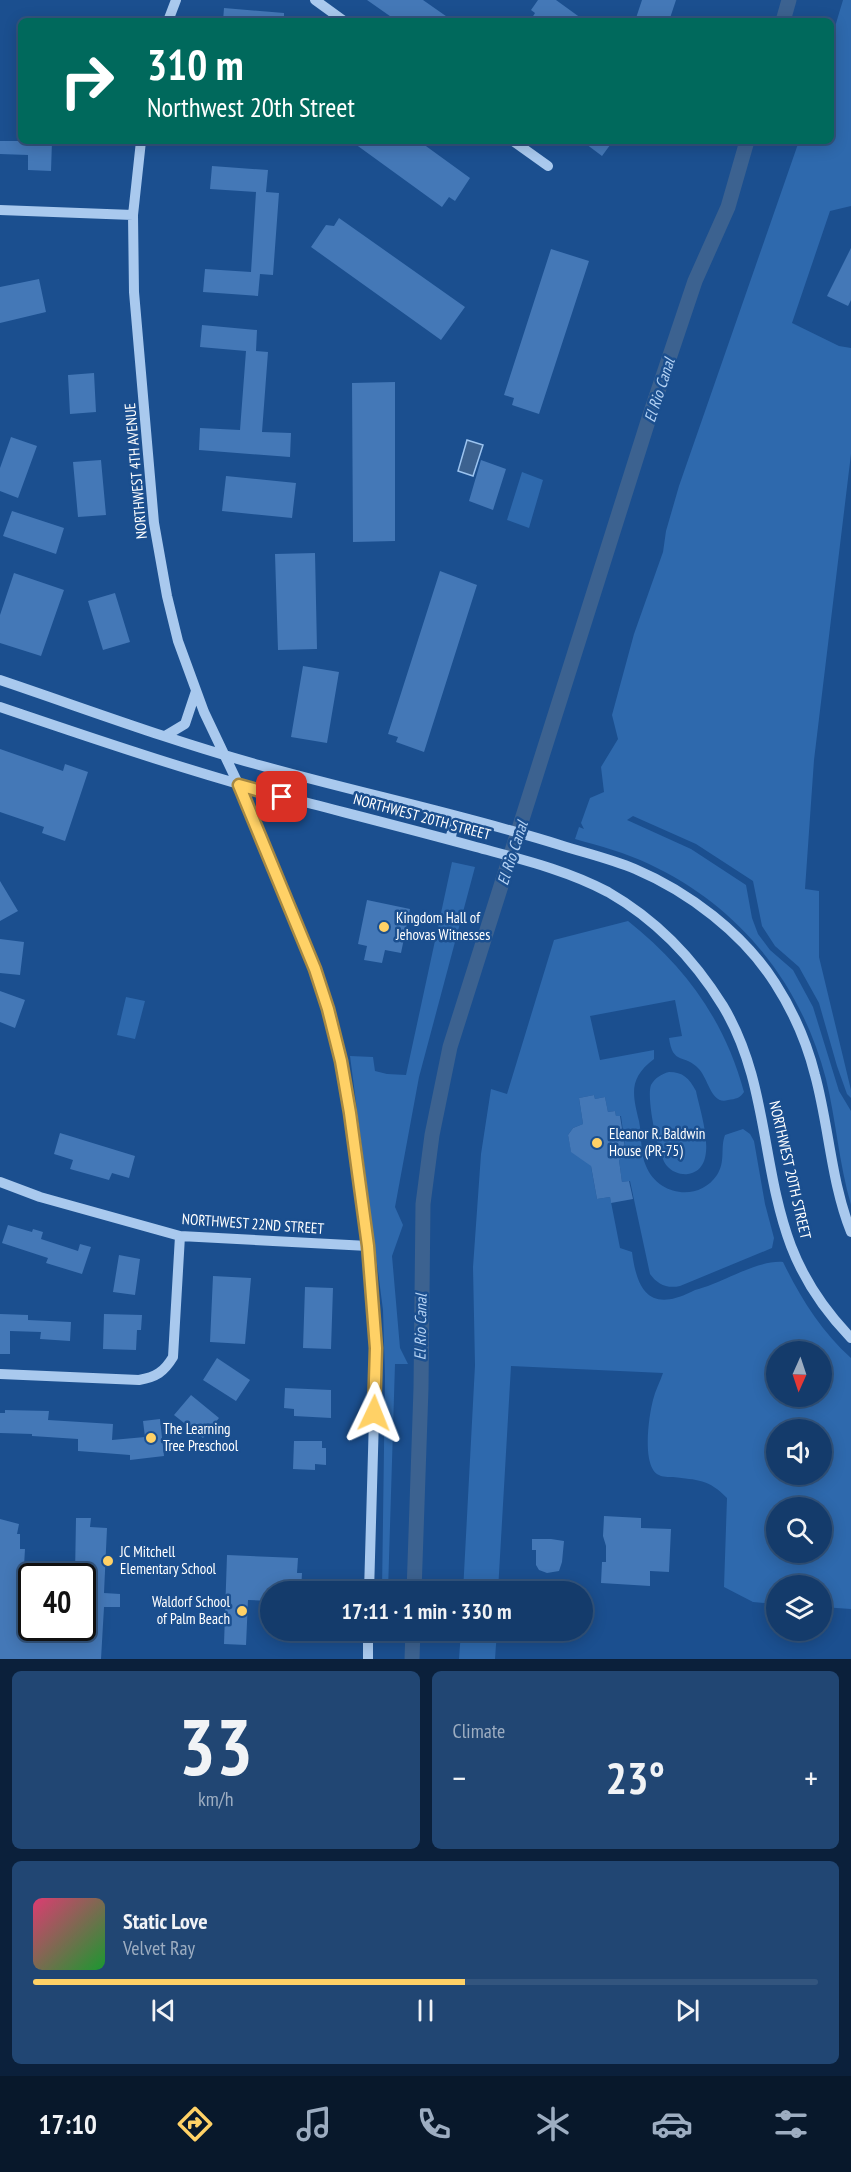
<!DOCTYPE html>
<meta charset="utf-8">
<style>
:root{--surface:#143b6b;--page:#214673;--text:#f1f3f6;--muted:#9dadc1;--line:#33557e;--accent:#ffd166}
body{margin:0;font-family:"PT Sans Narrow",sans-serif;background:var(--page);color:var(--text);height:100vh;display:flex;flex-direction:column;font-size:22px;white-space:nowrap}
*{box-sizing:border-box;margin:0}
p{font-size:20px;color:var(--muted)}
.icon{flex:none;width:33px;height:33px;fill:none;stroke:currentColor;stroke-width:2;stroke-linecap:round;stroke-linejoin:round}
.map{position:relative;height:1659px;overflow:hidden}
.drawer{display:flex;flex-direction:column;gap:12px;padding:12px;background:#0b203b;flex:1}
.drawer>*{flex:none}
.hud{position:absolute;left:18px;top:18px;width:816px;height:126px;border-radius:9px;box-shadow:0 3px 15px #0003,0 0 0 2px var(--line);background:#00695c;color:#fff;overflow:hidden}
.needle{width:39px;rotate:183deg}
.tools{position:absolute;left:766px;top:1341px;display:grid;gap:12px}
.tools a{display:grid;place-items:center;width:66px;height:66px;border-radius:50%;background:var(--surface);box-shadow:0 3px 15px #0003,0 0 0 2px var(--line);font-size:30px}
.speed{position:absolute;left:18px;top:1563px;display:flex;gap:12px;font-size:30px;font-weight:700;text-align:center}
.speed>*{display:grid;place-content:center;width:78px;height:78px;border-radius:50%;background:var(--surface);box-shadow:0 3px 15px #0003,0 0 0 2px var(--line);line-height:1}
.speed .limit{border:3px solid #111;border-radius:9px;background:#fff;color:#111}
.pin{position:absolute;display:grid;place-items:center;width:51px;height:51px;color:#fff;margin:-26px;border-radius:12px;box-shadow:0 3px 9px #0006}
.me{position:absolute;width:66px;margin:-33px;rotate:2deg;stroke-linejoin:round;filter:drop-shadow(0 0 4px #0008)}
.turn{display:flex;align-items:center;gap:21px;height:126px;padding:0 30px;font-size:27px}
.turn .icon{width:78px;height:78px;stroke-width:2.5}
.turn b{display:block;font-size:42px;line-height:51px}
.big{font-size:45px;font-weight:700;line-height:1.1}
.drawer .card{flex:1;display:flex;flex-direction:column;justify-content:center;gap:9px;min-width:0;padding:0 21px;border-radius:9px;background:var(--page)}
.drawer .dial{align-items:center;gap:0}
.dial b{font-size:78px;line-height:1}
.song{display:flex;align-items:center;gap:18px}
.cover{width:72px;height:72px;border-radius:9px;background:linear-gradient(135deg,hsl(340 70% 55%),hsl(130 70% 35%))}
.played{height:6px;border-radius:3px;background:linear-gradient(90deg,var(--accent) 55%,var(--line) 55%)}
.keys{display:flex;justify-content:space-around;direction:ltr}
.heat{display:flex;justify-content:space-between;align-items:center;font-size:33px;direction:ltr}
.drawer .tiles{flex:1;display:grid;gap:12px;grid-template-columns:1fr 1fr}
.card:last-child{grid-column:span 2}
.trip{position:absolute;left:260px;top:1581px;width:333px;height:60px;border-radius:30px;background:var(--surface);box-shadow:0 3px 15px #0003,0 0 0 2px var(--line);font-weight:700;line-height:60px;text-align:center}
.tabs{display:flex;height:96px;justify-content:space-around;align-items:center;background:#08182b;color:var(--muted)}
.tabs .icon{width:42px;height:42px}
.tabs .on{color:var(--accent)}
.tabs b{font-size:27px;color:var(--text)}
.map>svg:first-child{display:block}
.green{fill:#2e69ad;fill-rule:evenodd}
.water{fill:#3c6290;stroke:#9cc4f0;stroke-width:1.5}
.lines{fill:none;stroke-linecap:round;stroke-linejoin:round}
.canal{stroke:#3c6290;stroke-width:15}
.building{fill:#4478b7}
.minor{stroke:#a9c9ee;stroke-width:10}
.route-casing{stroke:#a68842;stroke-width:15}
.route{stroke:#ffd166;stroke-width:10}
.poi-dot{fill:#ffd166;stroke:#1b4f8f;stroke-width:2}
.labels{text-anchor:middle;stroke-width:5;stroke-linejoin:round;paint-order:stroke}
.street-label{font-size:15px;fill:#fff;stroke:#1b4f8f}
.poi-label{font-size:15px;fill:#fff;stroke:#1b4f8f;text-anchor:start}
.water-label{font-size:16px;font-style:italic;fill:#b5d3f5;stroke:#1b4f8f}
</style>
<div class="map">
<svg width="851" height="1659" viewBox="0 0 851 1659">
<rect width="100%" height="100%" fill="#1b4f8f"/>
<path class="green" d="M843,0H851V206L830,211L792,323L839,346L851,348V454L814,760L805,889L819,891V957L851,1090V1098L847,1094L837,1066L819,1003L799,967L775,946L762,926L753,881L696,844L633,816L627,820L691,849L746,885L752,918L758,934L770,950L793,970L813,1007L839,1091L851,1111V1205C839,1164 836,1120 826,1079C801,983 739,906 649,864C626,853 600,846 575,839L579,827L584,829L581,823L590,798L604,792L601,767L618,739L612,715L634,634L663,552L666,531L679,486L799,141H831V40Z
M522,472L543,480L529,528L507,520Z
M452,862L475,867L419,1077L395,1207L403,1225L392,1256L400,1348L408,1364H395L388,1591H382L385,1377L383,1310L350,1056L373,1057L375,1071L387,1074L406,1075Z
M628,921C685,966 725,1021 744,1092C740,1098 736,1099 728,1100C711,1105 709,1080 699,1069C684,1053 673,1066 669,1038L682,1036L675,1000L590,1016L600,1060L654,1050V1059C629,1078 632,1093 639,1121C642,1135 640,1153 646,1166C658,1196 699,1202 717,1175C726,1161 720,1148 725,1135L743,1129L750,1134L754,1141L765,1204L774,1238L772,1248L680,1286C667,1289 657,1284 650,1274L630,1181L622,1182L619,1160L622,1159V1154L626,1153L621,1116H616L615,1111L608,1112L605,1097L595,1099L594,1095L579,1098L583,1124L573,1128L568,1135L571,1151L590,1161L597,1199L610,1197L620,1248L632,1252C637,1291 650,1312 691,1292C696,1289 703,1288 708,1286C730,1278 760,1260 783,1262C800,1297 821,1331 851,1358V1609L822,1607V1586H777V1604L753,1602L724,1587L727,1498C709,1479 697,1480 673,1477C669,1477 662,1477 659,1475C641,1467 649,1415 653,1400C655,1391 660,1382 663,1373L511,1366L498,1591L463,1592L475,1365L473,1267L481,1154L491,1089L507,1094L554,940ZM777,1352H822V1396H777ZM777,1430H822V1474H777ZM777,1508H822V1552H777Z
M126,997L145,1001L135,1039L117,1035Z
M669,1072C683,1072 689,1078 696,1091C700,1112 721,1169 688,1174C681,1175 672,1172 667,1166C658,1156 646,1098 651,1085C655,1078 661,1074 669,1072Z
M461,1631H497L495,1659H459Z"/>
<path class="water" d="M467,440L483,445L473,476L458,471Z"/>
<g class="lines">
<path class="canal" d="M783,21L789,0
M414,1592L421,1388L423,1204L432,1135L450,1047L649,418L695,281L728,207L747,141
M412,1659L413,1630"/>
</g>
<path class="building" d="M367,0H423L453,21H397Z
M538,0H556L585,21H530L535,13L531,10Z
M642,0H676L669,21H635Z
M224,8L284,13V21H223Z
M0,141H52L51,171L28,170V155L0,154Z
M351,141H419L470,178L455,201L449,197L442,207Z
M582,141H613L602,156Z
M212,166L268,170L266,192L279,193L273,275L260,274L258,296L203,292L205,269L251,272L256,192L210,189Z
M339,218L465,307L441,340L311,247L326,225L334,226Z
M851,248V300L848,306L827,296Z
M551,249L589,261L539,414L512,405L514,398L504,395Z
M39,279L46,312L0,323V287Z
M202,325L257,330L256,351L268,352L262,432L291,433L290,457L199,450L200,428L240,430L246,351L200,347Z
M94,373L96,412L70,414L68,375Z
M395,382V541L353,542L352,383Z
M11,437L37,446L18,498L0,491V468Z
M101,460L106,515L78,517L73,462Z
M481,460L506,469L493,510L469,501Z
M226,476L296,483L292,518L222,511Z
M12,511L64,528L56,554L3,536Z
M315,553L317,649L278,650L275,554Z
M440,571L477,585L424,752L396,742L398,737L388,734Z
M14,573L64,590L41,656L0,643V615Z
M115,593L130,642L103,650L88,601Z
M303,666L339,672L327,743L291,737Z
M0,749L63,771L65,764L88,772L65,841L42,833L44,827L0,812Z
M0,881L18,911L0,921Z
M367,900L410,909L401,953L385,950L382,963L364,960L367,946L358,944Z
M0,939L24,942L20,975L0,973Z
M0,991L25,1000L15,1028L0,1022Z
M594,1095L595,1099L605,1097L608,1112L615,1111L616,1116H620L626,1154H622V1159L619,1160L622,1182L629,1181L633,1199L611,1203L610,1197L597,1199L591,1166L571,1152L568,1135L573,1128L583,1124L579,1098Z
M60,1133L135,1156L129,1178L112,1173L109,1180L70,1169L73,1160L54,1154Z
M8,1225L32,1232L33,1229L43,1232L41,1239L78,1251L80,1244L91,1247L82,1274L46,1263L48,1258L2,1243Z
M119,1255L140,1259L135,1295L113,1292Z
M213,1276L251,1278L245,1344L210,1342Z
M305,1287L333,1288L331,1349L303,1348Z
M0,1314L28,1315V1320L71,1322L70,1341L40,1339L41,1332L10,1331V1354H0Z
M104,1314L142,1315L141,1330H137L136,1350L103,1349Z
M217,1358L250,1380L236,1401L203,1380Z
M285,1388L331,1390V1418L294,1416V1409L284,1408Z
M191,1395L219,1418L203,1438L174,1415Z
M5,1410L49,1411L48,1420L113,1424L112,1440L145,1437L143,1421L160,1419L164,1456L130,1460V1455L78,1451V1439L32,1436V1434L0,1433V1413H5Z
M294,1441H322V1448H326V1465L315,1464V1470L293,1469Z
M604,1516L641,1518V1528L671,1529L669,1572L650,1571V1586L601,1583L602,1562H606V1546L603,1536Z
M76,1518H91L90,1527L107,1528L104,1593L120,1594V1607H104L101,1659H0V1519L19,1524L17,1534H20V1549H25L24,1566L32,1567V1628H82V1576H75Z
M532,1539H551L564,1541L562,1562L559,1571L547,1573L539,1570L536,1565V1550H532Z
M227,1555L298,1558L297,1573H302L301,1592H270V1601L248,1600L246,1645L224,1644Z"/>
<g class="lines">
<path class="minor" d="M315,0L344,21
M168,21L176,0
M141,141L133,215L134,292L154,523L167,596L178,641L204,712L252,813L315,969L328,1009L341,1061L350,1113L368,1246L376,1348L369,1592
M513,141L548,166
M0,210L133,215
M0,680C86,709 171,741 259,765C359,793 461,814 560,845C585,853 611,859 635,869C689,892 743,933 775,983C793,1011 807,1043 815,1075C829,1126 831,1182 851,1232
M0,707C103,742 206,777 312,804C366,818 421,832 476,847C520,859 567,870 608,892C655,919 694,959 723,1006C768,1081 761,1166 791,1246C804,1280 826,1312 851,1338
M165,736L185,724L196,691
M450,840L456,816
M0,1182L40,1197L180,1236L368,1246
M0,1374L139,1380C156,1377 164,1372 173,1357L180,1236
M368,1659V1630"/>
</g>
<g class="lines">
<defs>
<path id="route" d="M282,797L239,785L315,969L328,1009L341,1061L350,1113L368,1246L376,1348L374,1413"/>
</defs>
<use href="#route" class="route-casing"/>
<use href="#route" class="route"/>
</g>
<g class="poi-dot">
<circle cx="384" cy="927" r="6"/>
<circle cx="597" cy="1143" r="6"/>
<circle cx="151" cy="1438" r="6"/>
<circle cx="108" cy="1561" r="6"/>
<circle cx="242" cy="1611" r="6"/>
</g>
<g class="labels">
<g class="street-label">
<text transform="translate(136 471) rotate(-95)" y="5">NORTHWEST 4TH AVENUE</text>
<text transform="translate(422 817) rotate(15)" y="5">NORTHWEST 20TH STREET</text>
<text transform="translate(790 1170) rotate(77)" y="5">NORTHWEST 20TH STREET</text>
<text transform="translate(253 1224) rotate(4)" y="5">NORTHWEST 22ND STREET</text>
</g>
<g class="poi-label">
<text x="396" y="923">Kingdom Hall of<tspan x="396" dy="17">Jehovas Witnesses</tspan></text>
<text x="609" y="1139">Eleanor R. Baldwin<tspan x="609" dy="17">House (PR-75)</tspan></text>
<text x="163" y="1434">The Learning<tspan x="163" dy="17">Tree Preschool</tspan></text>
<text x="120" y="1557">JC Mitchell<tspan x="120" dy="17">Elementary School</tspan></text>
<text x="230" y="1607" text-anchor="end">Waldorf School<tspan x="230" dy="17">of Palm Beach</tspan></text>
</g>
<g class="water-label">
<text transform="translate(659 390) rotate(-72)" y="6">El Rio Canal</text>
<text transform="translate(512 853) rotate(-72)" y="6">El Rio Canal</text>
<text transform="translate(420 1327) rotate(-89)" y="6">El Rio Canal</text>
</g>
</g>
</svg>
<div class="tools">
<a><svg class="needle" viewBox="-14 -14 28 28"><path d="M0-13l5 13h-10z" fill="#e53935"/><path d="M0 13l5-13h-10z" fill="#9dadc1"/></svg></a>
<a><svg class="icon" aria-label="sound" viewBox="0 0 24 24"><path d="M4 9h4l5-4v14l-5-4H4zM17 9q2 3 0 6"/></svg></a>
<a><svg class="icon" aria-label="search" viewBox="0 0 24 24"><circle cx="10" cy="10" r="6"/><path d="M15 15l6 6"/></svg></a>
<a><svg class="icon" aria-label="layers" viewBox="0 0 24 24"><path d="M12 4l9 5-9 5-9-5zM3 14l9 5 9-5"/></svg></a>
</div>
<div class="speed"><div class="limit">40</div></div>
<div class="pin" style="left:282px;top:797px;background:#d93025"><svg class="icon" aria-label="arrive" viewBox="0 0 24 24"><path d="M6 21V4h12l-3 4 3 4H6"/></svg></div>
<svg class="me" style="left:374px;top:1413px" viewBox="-20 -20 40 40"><path d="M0-17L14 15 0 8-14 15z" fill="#ffd166" stroke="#fff" stroke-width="4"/></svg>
<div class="trip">17:11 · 1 min · 330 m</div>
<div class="hud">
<div class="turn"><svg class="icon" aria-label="right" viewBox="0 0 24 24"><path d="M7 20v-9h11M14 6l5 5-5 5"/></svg><div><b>310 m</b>Northwest 20th Street</div></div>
</div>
</div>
<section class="drawer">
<div class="tiles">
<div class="card dial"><b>33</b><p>km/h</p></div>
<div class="card"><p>Climate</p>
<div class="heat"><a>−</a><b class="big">23°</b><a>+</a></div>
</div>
<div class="card">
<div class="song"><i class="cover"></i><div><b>Static Love</b><p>Velvet Ray</p></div></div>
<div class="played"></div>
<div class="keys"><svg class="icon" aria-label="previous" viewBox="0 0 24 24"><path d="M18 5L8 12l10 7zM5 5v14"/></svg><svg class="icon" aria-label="pause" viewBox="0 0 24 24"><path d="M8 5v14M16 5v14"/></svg><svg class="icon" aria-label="next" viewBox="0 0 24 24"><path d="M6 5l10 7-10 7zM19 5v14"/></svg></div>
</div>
</div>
</section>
<nav class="tabs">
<b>17:10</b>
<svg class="icon on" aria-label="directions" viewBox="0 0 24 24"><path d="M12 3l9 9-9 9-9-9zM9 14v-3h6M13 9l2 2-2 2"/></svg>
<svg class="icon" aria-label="music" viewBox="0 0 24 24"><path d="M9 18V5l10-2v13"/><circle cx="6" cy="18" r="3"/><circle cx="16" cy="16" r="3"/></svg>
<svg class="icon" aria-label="phone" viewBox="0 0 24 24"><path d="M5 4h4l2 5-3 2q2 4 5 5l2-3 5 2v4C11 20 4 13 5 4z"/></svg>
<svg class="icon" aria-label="climate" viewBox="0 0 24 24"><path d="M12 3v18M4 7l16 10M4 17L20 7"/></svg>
<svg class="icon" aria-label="car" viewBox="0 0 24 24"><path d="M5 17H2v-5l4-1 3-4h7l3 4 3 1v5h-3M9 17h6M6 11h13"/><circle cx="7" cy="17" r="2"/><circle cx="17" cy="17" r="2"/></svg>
<svg class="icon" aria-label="filters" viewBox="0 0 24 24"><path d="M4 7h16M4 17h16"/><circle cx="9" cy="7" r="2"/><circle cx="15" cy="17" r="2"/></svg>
</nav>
